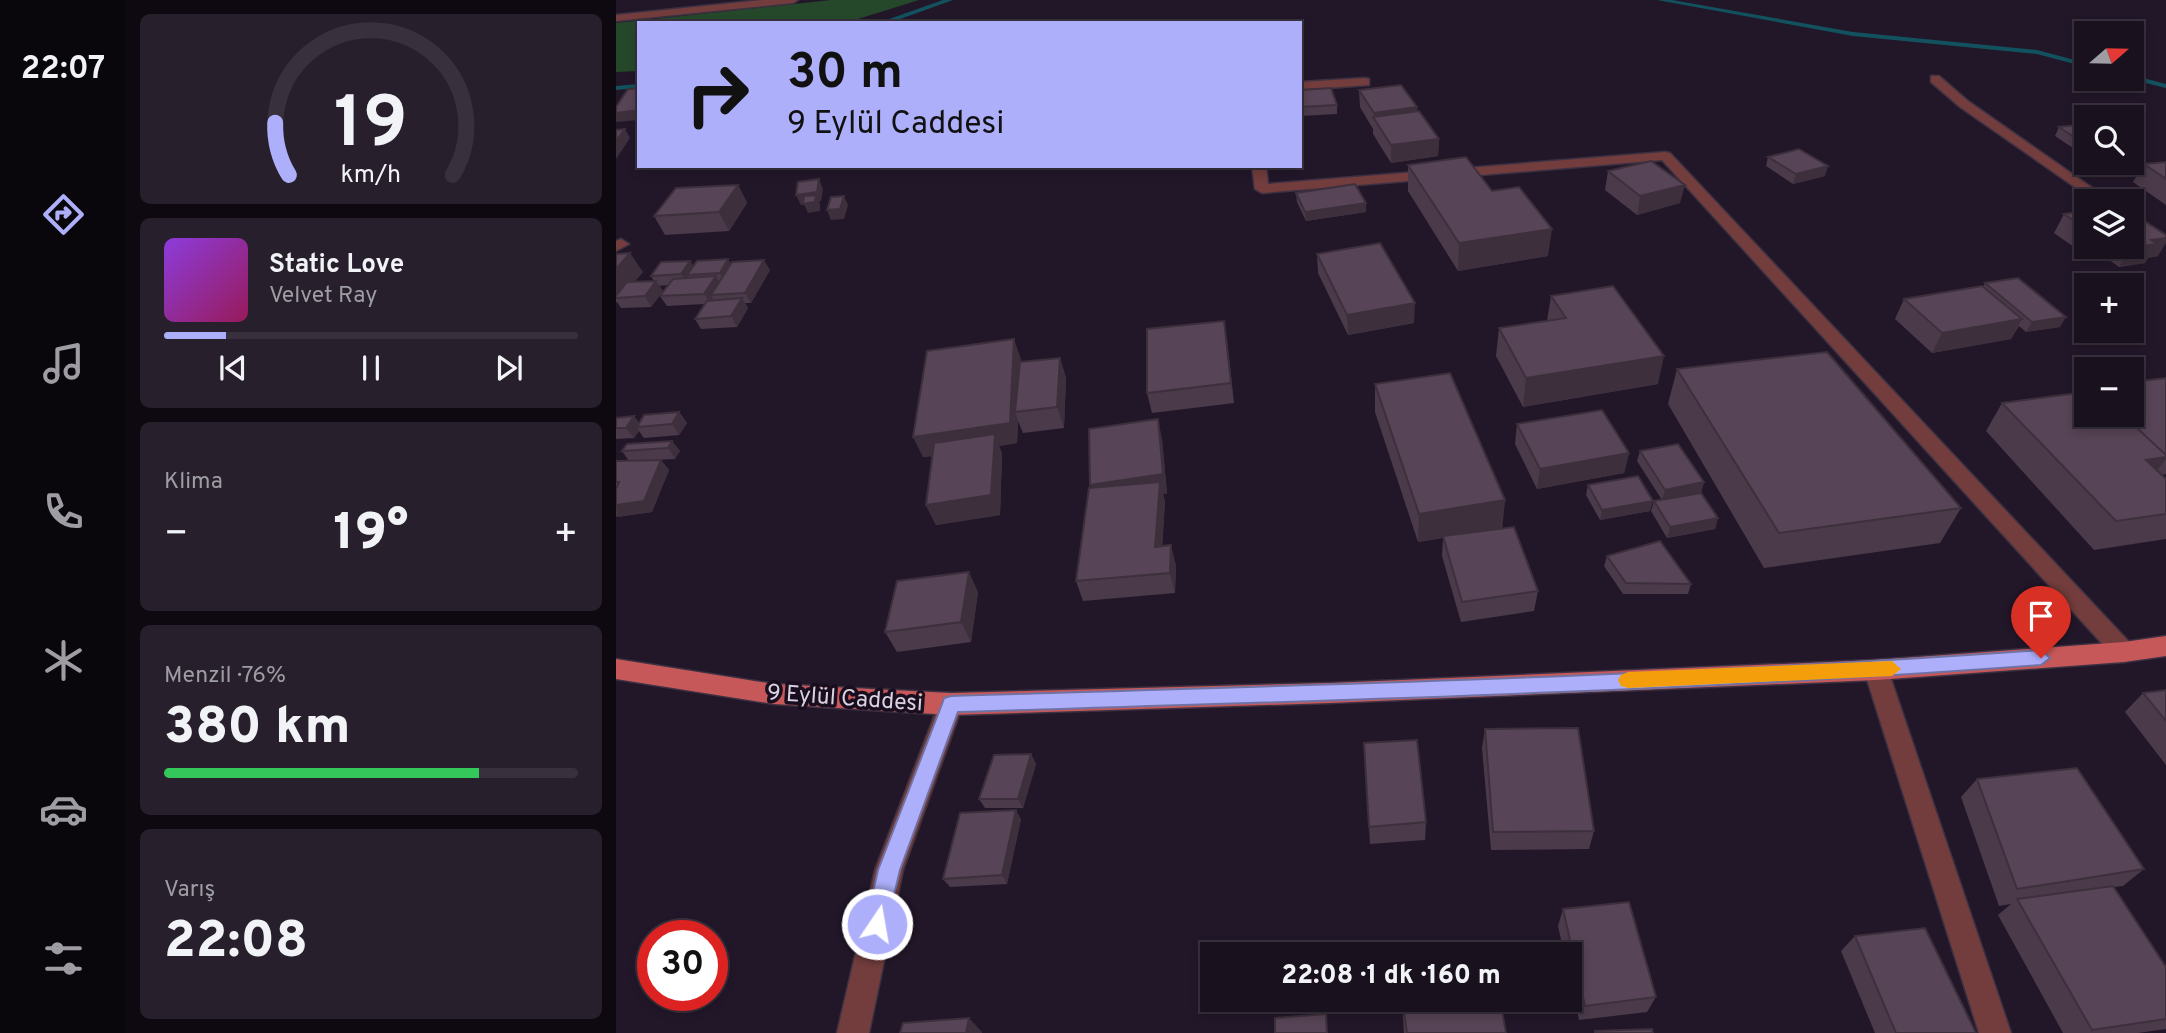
<!DOCTYPE html>
<html lang="tr">
<meta charset="utf-8">
<style>
:root{--surface:#1a111f;--page:#271f2c;--text:#f1f3f6;--muted:#9f9da4;--line:#38313d;--accent:#adaffb}
body{margin:0;font-family:Overpass,sans-serif;background:var(--page);color:var(--text);height:100vh;display:flex;flex-direction:column;font-size:26px;white-space:nowrap}
*{box-sizing:border-box;margin:0}
p{font-size:23px;color:var(--muted)}
.icon{flex:none;width:38px;height:38px;fill:none;stroke:currentColor;stroke-width:2;stroke-linecap:round;stroke-linejoin:round}
.map{position:relative;flex:1;overflow:hidden}
.side{display:flex;flex-direction:column;gap:14px;padding:14px;background:#0e0911;width:490px}
.side>*{flex:none}
.top-card{position:absolute;left:21px;top:21px;width:665px;height:147px;border-radius:0px;box-shadow:0 4px 10px #0003,0 0 0 2px var(--line);background:#adaffb;color:#111;overflow:hidden}
.needle{width:46px;rotate:70deg}
.fabs{position:absolute;left:1458px;top:21px;display:grid;gap:14px}
.fabs a{display:grid;place-items:center;width:70px;height:70px;border-radius:0px;background:var(--surface);box-shadow:0 4px 10px #0003,0 0 0 2px var(--line);font-size:35px}
.speed{position:absolute;left:21px;top:920px;display:flex;gap:14px;font-size:35px;font-weight:700;text-align:center}
.speed>*{display:grid;place-content:center;width:91px;height:91px;border-radius:50%;background:var(--surface);box-shadow:0 4px 10px #0003,0 0 0 2px var(--line);line-height:1}
.speed .limit{border:10px solid #d22;background:#fff;color:#111}
.pin{position:absolute;display:grid;place-items:center;width:60px;height:60px;color:#fff;margin:-72px -30px;border-radius:50% 50% 50% 0;rotate:-45deg;box-shadow:0 0 7px #0007}
.pin .icon{rotate:45deg}
.me{position:absolute;width:77px;margin:-38px;rotate:12deg;stroke-linejoin:round;filter:drop-shadow(0 0 5px #0008)}
.turn{display:flex;align-items:center;gap:24px;height:147px;padding:0 35px;font-size:32px}
.turn .icon{width:91px;height:91px;stroke-width:2.5}
.turn b{display:block;font-size:49px;line-height:60px}
.big{font-size:52px;font-weight:800;line-height:1.1}
.side .card{flex:1;display:flex;flex-direction:column;justify-content:center;gap:10px;min-width:0;padding:0 24px;border-radius:10px;background:var(--page)}
.side .dial{align-items:center;gap:0}
.dial svg{height:182px;overflow:visible;fill:none;stroke:var(--line);stroke-width:7;stroke-linecap:round;text-anchor:middle}
.dial text{fill:var(--text);stroke:none}
.song{display:flex;align-items:center;gap:21px}
.cover{width:84px;height:84px;border-radius:10px;background:linear-gradient(135deg,hsl(270 70% 55%),hsl(330 70% 35%))}
.played{height:7px;border-radius:4px;background:linear-gradient(90deg,var(--accent) 15%,var(--line) 15%)}
.keys{display:flex;justify-content:space-around;direction:ltr}
.heat{display:flex;justify-content:space-between;align-items:center;font-size:38px;direction:ltr}
.charge{height:10px;border-radius:5px;background:linear-gradient(90deg,#34c759 76%,var(--line) 0)}
.trip{position:absolute;left:584px;top:942px;width:382px;height:70px;border-radius:0px;background:var(--surface);box-shadow:0 4px 10px #0003,0 0 0 2px var(--line);font-weight:800;line-height:70px;text-align:center}
main{display:flex;flex:1;min-height:0}
.tab-bar{display:flex;flex-direction:column;width:126px;justify-content:space-around;align-items:center;background:#0a070c;color:var(--muted)}
.tab-bar .icon{width:49px;height:49px}
.tab-bar .on{color:var(--accent)}
.tab-bar b{font-size:32px;color:var(--text)}
.map>svg:first-child{display:block}
.green{fill:#25482a}
.lines{fill:none;stroke-linecap:round;stroke-linejoin:round}
.stream{fill:#12525f;fill-rule:evenodd}
.minor-casing{stroke:#3c3142;stroke-width:3}
.primary-casing{stroke:#3c3142;stroke-width:3}
.minor{fill:#723d3c;fill-rule:evenodd}
.primary{fill:#c75859;fill-rule:evenodd}
.wall{fill:#4b3a4a}
.shaded-wall{fill:#3d303c}
.building{fill:#574456;stroke:#3d303c;stroke-width:2}
.route{fill:#adaffb;stroke:#7072a3;stroke-width:2}
.slow{fill:#f59e0b}
.labels{text-anchor:middle;stroke-width:7;stroke-linejoin:round;paint-order:stroke}
.street-label{font-size:23px;fill:#dad2df;stroke:#190e1f}
</style>
<main>
<nav class="tab-bar">
<b>22:07</b>
<svg class="icon on" aria-label="directions" viewBox="0 0 24 24"><path d="M12 3l9 9-9 9-9-9zM9 14v-3h6M13 9l2 2-2 2"/></svg>
<svg class="icon" aria-label="music" viewBox="0 0 24 24"><path d="M9 18V5l10-2v13"/><circle cx="6" cy="18" r="3"/><circle cx="16" cy="16" r="3"/></svg>
<svg class="icon" aria-label="phone" viewBox="0 0 24 24"><path d="M5 4h4l2 5-3 2q2 4 5 5l2-3 5 2v4C11 20 4 13 5 4z"/></svg>
<svg class="icon" aria-label="climate" viewBox="0 0 24 24"><path d="M12 3v18M4 7l16 10M4 17L20 7"/></svg>
<svg class="icon" aria-label="car" viewBox="0 0 24 24"><path d="M5 17H2v-5l4-1 3-4h7l3 4 3 1v5h-3M9 17h6M6 11h13"/><circle cx="7" cy="17" r="2"/><circle cx="17" cy="17" r="2"/></svg>
<svg class="icon" aria-label="filters" viewBox="0 0 24 24"><path d="M4 7h16M4 17h16"/><circle cx="9" cy="7" r="2"/><circle cx="15" cy="17" r="2"/></svg>
</nav>
<section class="side">
<div class="card dial"><svg viewBox="0 0 100 80">
<path d="M14 69A42 42 0 1 1 86 69"/>
<path d="M14 69A42 42 0 0 1 8 46" stroke="#adaffb"/>
<text x="50" y="56" font-size="32" font-weight="700">19</text>
<text x="50" y="72" font-size="11">km/h</text>
</svg></div>
<div class="card">
<div class="song"><i class="cover"></i><div><b>Static Love</b><p>Velvet Ray</p></div></div>
<div class="played"></div>
<div class="keys"><svg class="icon" aria-label="previous" viewBox="0 0 24 24"><path d="M18 5L8 12l10 7zM5 5v14"/></svg><svg class="icon" aria-label="pause" viewBox="0 0 24 24"><path d="M8 5v14M16 5v14"/></svg><svg class="icon" aria-label="next" viewBox="0 0 24 24"><path d="M6 5l10 7-10 7zM19 5v14"/></svg></div>
</div>
<div class="card"><p>Klima</p>
<div class="heat"><a>−</a><b class="big">19°</b><a>+</a></div>
</div>
<div class="card"><p>Menzil · 76%</p><b class="big">380 km</b><div class="charge"></div></div>
<div class="card"><p>Varış</p><b class="big">22:08</b></div>
</section>
<div class="map">
<svg width="1550" height="1033" viewBox="0 0 1550 1033">
<rect width="100%" height="100%" fill="#221729"/>
<path class="green" d="M215,0H303L229,23H23V71L0,72V23Z"/>
<g class="lines">
<path class="stream" d="M327,0H337L273,23H262Z
M1041,0H1056L1237,32L1421,50L1470,63V67L1421,54L1237,36Z
M1516,75L1550,84V88L1513,79Z
M23,84V88L0,90V86Z"/>
<defs>
<path id="minor" d="M146,0H182L177,3L0,21V15Z
M1315,76H1323L1352,101L1495,201H1479L1344,107L1315,82Z
M749,78L753,79V85L684,90V82Z
M1049,152L1054,153L1516,645L1520,652L1516,659L1508,662L1500,659L1046,160L646,193L639,189L636,166H650L652,184Z
M5,239L13,244L0,251V241Z
M1260,660L1269,663L1272,670L1395,1033H1363L1248,670L1251,663Z
M335,693L344,696L347,704L287,870L253,1033H221L259,870L323,704L326,696Z"/>
<path id="primary" d="M1550,636V656L1508,662L1260,680L714,703L335,715L158,704L0,679V659L158,684L335,693L714,683L1260,660L1508,642Z"/>
</defs>
<use href="#minor" class="minor-casing"/>
<use href="#primary" class="primary-casing"/>
<use href="#minor" class="minor"/>
<use href="#primary" class="primary"/>
</g>
<path class="wall" d="M684,90L721,105V114L685,116Z
M743,90L801,111L823,139L822,156L775,163L757,134V129L744,107Z
M1470,124V147L1457,148L1439,136L1443,127Z
M1516,126L1526,133L1521,142L1516,143Z
M1152,157L1209,176L1177,184L1150,166Z
M1550,162V205L1517,182L1528,164Z
M792,165L876,191L932,256L842,271L792,191Z
M992,171L1064,203L1021,215L989,190Z
M122,185L131,203L113,231L49,235L38,216Z
M680,193L750,212L690,221L681,202Z
M1467,211L1470,245L1458,247L1438,233L1448,214Z
M1475,247H1516L1542,256L1532,258L1529,263L1503,267Z
M0,254L27,272L18,282L38,281L35,276L74,261L77,266L115,264L154,270L135,303H129L132,308L121,327L85,329L79,319L88,304L51,306L44,296L52,285L43,286L47,291L35,307L5,308L1,302L0,303Z
M701,254L798,323L732,335L702,273Z
M1369,283L1444,327L1410,332L1403,326L1395,339L1316,353L1279,319L1288,299L1367,287Z
M935,296L1042,384L907,407L880,356L883,328L931,321Z
M611,341L618,403L536,413L531,393Z
M444,358L450,378L448,428L407,433L402,421L401,443L383,446L386,454L384,515L320,525L310,505L317,456L307,457L405,359V362Z
M1061,369L1345,508L1324,543L1148,568L1052,404Z
M1550,378V474L1546,475L1550,479V539L1478,550L1370,431L1386,403L1468,392L1470,390V415Z
M759,384L889,500L886,528L922,591L918,611L845,622L826,556L827,538L802,542L759,412Z
M63,412L71,423L63,435L28,438L23,431L18,438L0,439V418L18,416L23,423Z
M901,424L1013,453L1008,473L921,489L899,444Z
M546,439L551,494H547L549,502L546,546L560,565L559,593L467,601L460,581L475,487Z
M56,441L64,451L59,459L39,460H45L53,470L36,512L1,517L0,516V461H13L6,451Z
M1024,451L1088,482L1085,493L1102,518L1099,529L1051,538L1035,511L1038,501L1046,500L1021,461Z
M972,485L1034,511L984,520L970,495Z
M991,556L1075,584L1072,594H1007L988,566Z
M362,592L355,642L281,652L269,632Z
M1550,690V765L1509,712L1527,693Z
M869,729L978,831L973,849L875,850L866,748Z
M415,754L420,764L407,808H369L363,799Z
M749,762L810,822L809,840L754,844Z
M1361,779L1528,869L1507,886L1498,887L1550,967V1029L1522,1033H1447L1382,915L1395,904L1383,906L1345,797Z
M405,819L391,884L334,887L327,879Z
M947,909L1040,997L1031,1012L963,1020L954,978V954H948L942,926Z
M1239,936L1360,1033H1259L1225,951Z
M787,1004L890,1033H788L787,1018Z"/>
<path class="shaded-wall" d="M801,107V125L758,118V113Z
M23,110V120L1,122L0,121V113Z
M9,129L14,138L0,159V141Z
M823,139L822,156L775,163V145Z
M1212,166L1209,176L1177,184L1180,174Z
M203,179L207,189L205,201L203,202L204,204V211L192,213L188,204L185,205L180,195Z
M122,185L131,203L113,231L103,212Z
M1069,185L1064,203L1021,215L1024,196Z
M228,196L232,205L228,219L215,220L211,210Z
M750,203V212L690,221L689,212Z
M1469,228H1470V245L1458,247Z
M936,229L932,256L842,271L843,243Z
M1550,238V243L1542,256L1532,258L1529,263L1503,267L1514,248L1535,240Z
M14,253L27,272L5,297L0,298V269Z
M112,259L118,269L109,283L104,273Z
M148,260L154,270L135,303L129,293Z
M74,261L80,271L71,275L74,280L71,284L65,274Z
M100,276L106,286L95,295L97,299L94,304L88,294Z
M40,281L47,291L35,307L29,296Z
M126,298L132,308L121,327L115,316Z
M799,303L798,323L732,335L731,315Z
M1450,317L1444,327L1410,332L1416,322Z
M1406,319L1395,339L1316,353L1326,333Z
M608,321L611,341L618,403L615,383Z
M398,339L405,359L403,412H399L402,420L401,443L383,446L386,454L384,515L320,525L310,505L378,446L307,457L297,437Z
M1048,356L1042,384L907,407L910,378Z
M444,358L450,378L448,428L441,407Z
M63,412L71,423L63,435L56,424Z
M18,416L26,427H21L23,431L18,438L10,428Z
M542,419L546,439L551,494H547L549,502L545,567L480,505L474,485Z
M56,441L64,451L59,459L52,448Z
M1013,453L1008,473L921,489L924,469Z
M1550,457V459L1530,485V460Z
M45,460L53,470L36,512L1,517L0,505Z
M1088,482L1085,493L1046,500L1049,490Z
M889,500L885,528L802,542L803,514Z
M1037,501L1034,511L984,520L986,510Z
M1102,518L1099,529L1051,538L1054,527Z
M555,545L560,565L559,593L554,573Z
M353,572L362,592L355,642L345,622Z
M415,754L420,764L407,808L402,799Z
M400,810L405,819L391,884L386,875Z
M353,1018L366,1032V1033H350Z"/>
<path class="building" d="M785,85L801,107L758,113L743,90Z
M23,88V110L0,113V107L12,89Z
M715,88L721,105L684,107V90Z
M803,111L823,139L775,145L757,117Z
M1470,124V138L1461,139L1443,127Z
M1516,126L1526,133L1516,134Z
M9,129L0,141V130Z
M1183,149L1212,166L1180,174L1152,157Z
M850,157L876,191L903,187L936,229L843,243L792,165Z
M1035,161L1069,185L1024,196L992,171Z
M1550,162V179L1528,164Z
M203,179L201,192L180,195L182,182Z
M739,184L750,203L689,212L680,193Z
M122,185L103,212L38,216L60,188Z
M200,195L199,202L187,204L188,196Z
M228,196L224,209L211,210L215,197Z
M1467,211L1470,213V228H1469L1448,214Z
M1516,213L1550,235V238L1535,240L1541,244L1514,248L1513,247H1516Z
M764,243L799,303L731,315L701,254Z
M14,253L0,269V254Z
M112,259L104,273L71,275L81,261Z
M148,260L129,293L95,295L116,262Z
M74,261L65,274L35,276L45,262Z
M100,276L88,294L44,296L57,279Z
M1402,278L1450,317L1416,322L1369,283Z
M40,281L29,296L0,298V296L11,282Z
M997,286L1048,356L910,378L883,328L950,318L935,296Z
M1366,286L1406,319L1326,333L1288,299Z
M126,298L115,316L79,319L91,301Z
M608,321L615,383L531,393V329Z
M398,339L394,423L297,437L311,351Z
M1211,352L1345,508L1163,533L1061,369Z
M444,358L441,407L399,412L404,362Z
M834,373L889,500L803,514L759,384Z
M1550,378V455L1507,415H1516V382Z
M1470,392V415H1507L1550,455V457L1530,460L1550,479V514L1500,521L1386,403Z
M986,410L1013,453L924,469L901,424Z
M63,412L56,424L21,427L28,415Z
M18,416L10,428H0V418Z
M542,419L547,474L474,485L473,429Z
M379,434L375,495L310,505L318,443Z
M56,441L52,448L6,451L11,444Z
M1062,444L1088,482L1049,490L1024,451Z
M45,460L28,501L0,505V489L3,482H0V461Z
M1022,476L1037,501L986,510L972,485Z
M544,482L539,547L555,545L554,573L460,581L473,488Z
M1085,493L1102,518L1054,527L1038,501Z
M898,527L922,591L846,602L827,536Z
M1044,541L1075,584L1010,583L991,556Z
M353,572L345,622L269,632L281,581Z
M1550,690V721L1527,693Z
M962,728L978,831L877,832L869,729Z
M801,740L810,822L753,827L748,743Z
M415,754L402,799H363L378,755Z
M1461,768L1528,869L1401,889L1361,779Z
M400,810L386,875L327,879L344,813Z
M1497,886L1550,967V1019L1476,1030L1401,899Z
M1013,902L1040,997L969,1006L947,909Z
M1309,928L1360,1033H1280L1239,936Z
M824,999H884L890,1033H791L787,1004Z
M710,1014L711,1033H659V1018Z
M353,1018L350,1033H284L287,1023Z
M1036,1029L1037,1033H979V1031Z"/>
<path class="route" d="M1425,650L1434,658L1425,665C1065,692 703,701 342,712L284,870L269,932L261,936L253,932L250,924L262,870L326,704L328,698L335,696C699,685 1063,676 1425,650Z"/>
<path class="slow" d="M1276,661L1285,669L1276,676L1012,688L1005,686L1002,680L1005,675L1012,672Z"/>
<g class="labels">
<g class="street-label">
<text transform="translate(229 697) rotate(4)" y="8">9 Eylül Caddesi</text>
</g>
</g>
</svg>
<div class="fabs">
<a><svg class="needle" viewBox="-14 -14 28 28"><path d="M0-13l5 13h-10z" fill="#e53935"/><path d="M0 13l5-13h-10z" fill="#9f9da4"/></svg></a>
<a><svg class="icon" aria-label="search" viewBox="0 0 24 24"><circle cx="10" cy="10" r="6"/><path d="M15 15l6 6"/></svg></a>
<a><svg class="icon" aria-label="layers" viewBox="0 0 24 24"><path d="M12 4l9 5-9 5-9-5zM3 14l9 5 9-5"/></svg></a>
<a>+</a>
<a>−</a>
</div>
<div class="speed"><div class="limit">30</div></div>
<div class="pin" style="left:1425px;top:658px;background:#d93025"><svg class="icon" aria-label="arrive" viewBox="0 0 24 24"><path d="M6 21V4h12l-3 4 3 4H6"/></svg></div>
<svg class="me" style="left:261px;top:924px" viewBox="-20 -20 40 40"><circle r="17" fill="#adaffb" stroke="#fff" stroke-width="3"/><path d="M0-11L8 9 0 5-8 9z" fill="#fff"/></svg>
<div class="trip">22:08 · 1 dk · 160 m</div>
<div class="top-card">
<div class="turn"><svg class="icon" aria-label="right" viewBox="0 0 24 24"><path d="M7 20v-9h11M14 6l5 5-5 5"/></svg><div><b>30 m</b>9 Eylül Caddesi</div></div>
</div>
</div>
</main>
